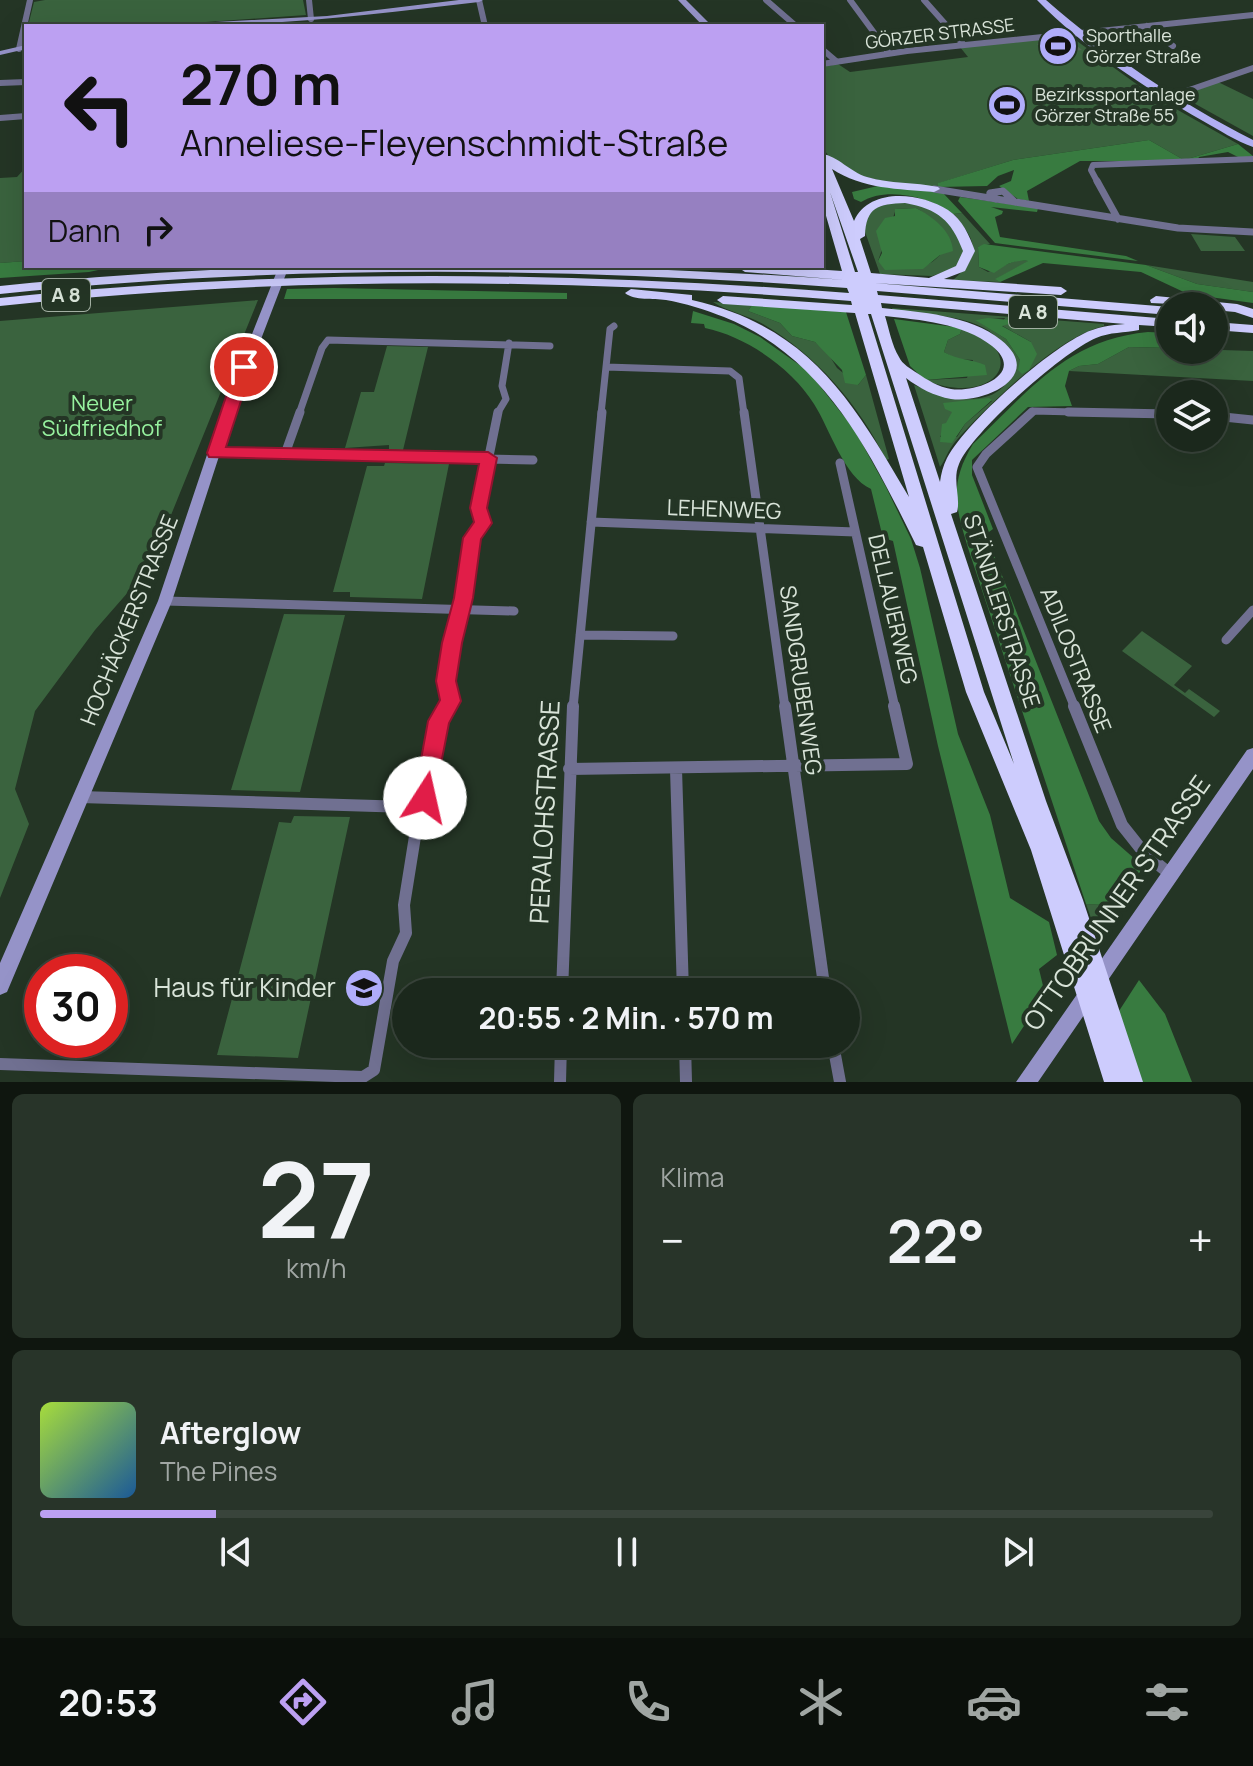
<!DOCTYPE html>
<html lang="de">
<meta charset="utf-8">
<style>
:root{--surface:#1b281c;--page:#283429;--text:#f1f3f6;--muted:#a0a6a3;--line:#39443b;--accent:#bca0f2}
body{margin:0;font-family:Manrope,sans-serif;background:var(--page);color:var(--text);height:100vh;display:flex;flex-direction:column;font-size:30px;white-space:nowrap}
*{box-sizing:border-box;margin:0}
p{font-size:26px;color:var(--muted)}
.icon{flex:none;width:44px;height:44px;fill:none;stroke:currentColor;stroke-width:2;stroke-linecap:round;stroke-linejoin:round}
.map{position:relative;height:1082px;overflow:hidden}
.panel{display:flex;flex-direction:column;gap:12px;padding:12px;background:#0f160f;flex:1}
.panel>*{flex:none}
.guide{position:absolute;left:24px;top:24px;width:800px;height:244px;border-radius:0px;box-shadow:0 8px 32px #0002,0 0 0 2px var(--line);background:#bca0f2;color:#111;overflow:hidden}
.buttons{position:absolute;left:1156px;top:292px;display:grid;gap:16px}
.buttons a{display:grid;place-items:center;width:72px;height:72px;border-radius:50%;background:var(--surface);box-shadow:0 8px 32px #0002,0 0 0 2px var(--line);font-size:40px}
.speed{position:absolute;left:24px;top:954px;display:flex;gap:16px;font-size:40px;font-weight:700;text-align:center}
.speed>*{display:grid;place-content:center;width:104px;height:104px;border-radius:50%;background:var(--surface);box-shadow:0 8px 32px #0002,0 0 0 2px var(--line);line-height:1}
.speed .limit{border:12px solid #d22;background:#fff;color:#111}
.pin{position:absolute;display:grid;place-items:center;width:68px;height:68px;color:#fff;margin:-34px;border:4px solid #fff;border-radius:50%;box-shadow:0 2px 8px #0007}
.me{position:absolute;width:88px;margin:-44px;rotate:10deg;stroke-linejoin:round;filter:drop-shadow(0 0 6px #0008)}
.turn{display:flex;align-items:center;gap:28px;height:168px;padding:0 24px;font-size:36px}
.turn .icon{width:104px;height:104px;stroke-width:2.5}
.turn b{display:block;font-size:56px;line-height:68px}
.then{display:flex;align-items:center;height:76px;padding:0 24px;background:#0003;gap:16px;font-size:30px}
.big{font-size:60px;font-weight:700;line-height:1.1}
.panel .tile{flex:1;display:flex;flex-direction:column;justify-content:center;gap:12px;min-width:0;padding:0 28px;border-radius:12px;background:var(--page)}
.panel .dial{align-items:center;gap:0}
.dial b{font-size:104px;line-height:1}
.song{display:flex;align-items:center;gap:24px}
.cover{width:96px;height:96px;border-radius:12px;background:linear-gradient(135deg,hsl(80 70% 55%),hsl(210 70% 35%))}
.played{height:8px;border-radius:4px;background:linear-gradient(90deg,var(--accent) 15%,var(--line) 15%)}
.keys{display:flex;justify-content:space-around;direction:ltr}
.heat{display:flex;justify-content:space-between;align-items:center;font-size:44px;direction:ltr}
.panel .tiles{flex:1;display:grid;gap:12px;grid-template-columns:1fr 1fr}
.tile:last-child{grid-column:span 2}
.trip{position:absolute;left:392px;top:978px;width:468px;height:80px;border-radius:40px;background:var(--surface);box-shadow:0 8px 32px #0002,0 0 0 2px var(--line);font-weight:700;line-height:80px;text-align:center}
.menu{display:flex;height:128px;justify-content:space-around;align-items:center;background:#0b100b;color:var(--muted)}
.menu .icon{width:56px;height:56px}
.menu .on{color:var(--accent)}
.menu b{font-size:36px;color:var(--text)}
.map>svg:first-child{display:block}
.green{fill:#3a633e;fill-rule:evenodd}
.forest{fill:#387b40}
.building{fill:#526553}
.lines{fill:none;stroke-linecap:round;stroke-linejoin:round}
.street-far3{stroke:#707091;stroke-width:6}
.street-far2{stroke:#707091;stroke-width:7}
.street-far1{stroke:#707091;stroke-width:9}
.street{stroke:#707091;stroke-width:12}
.secondary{fill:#9593c8;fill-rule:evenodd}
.primary{fill:#b1aff2;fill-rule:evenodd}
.highway{fill:#cdccfd;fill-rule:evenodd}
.route{fill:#e11d48;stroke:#92132f;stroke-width:2}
.labels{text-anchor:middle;stroke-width:8;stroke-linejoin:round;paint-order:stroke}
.far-street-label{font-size:18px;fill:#d9e4d9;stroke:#243525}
.far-poi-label{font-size:18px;fill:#d9e4d9;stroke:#243525;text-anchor:start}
.shield{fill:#243525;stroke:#a3b0a3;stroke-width:2}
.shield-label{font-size:20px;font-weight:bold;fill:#d9e4d9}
.park-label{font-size:22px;fill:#97f29f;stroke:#243525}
.street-label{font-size:22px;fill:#d9e4d9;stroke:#243525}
.near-street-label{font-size:26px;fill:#d9e4d9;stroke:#243525}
.near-poi-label{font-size:26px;fill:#d9e4d9;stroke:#243525;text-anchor:end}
</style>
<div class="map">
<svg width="1253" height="1082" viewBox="0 0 1253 1082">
<rect width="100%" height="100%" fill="#243525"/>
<path class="green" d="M45,0H303L306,15L149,26H28L34,2Z
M1070,36L1153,96L1238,144L1184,160L1149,140L1013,160L939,183L938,188C906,183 830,182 822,142C817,120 822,90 822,67L838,64L850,72L968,57L960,47Z
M1218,82L1253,99V136L1181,96Z
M26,167V261L0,263V178L17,177Z
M896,202C938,205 946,214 965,250L956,268L932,276L880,274L864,229L865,216L876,207ZM916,208C938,220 938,231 940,255C921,275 902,270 878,261L896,209Z
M962,213L990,244L978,247L979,267L988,272L1015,261H1029L996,279L1000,282L953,280C980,256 979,242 953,214Z
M1191,234L1235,237L1245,251H1201Z
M1146,265L1253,282V292L1197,284Z
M258,300L150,567L95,630L35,711L15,789L29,824L0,898V321Z
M713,302L752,305L748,311L780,323L792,336L815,342L827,352L837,368L858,385L866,375L889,459L886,460C859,404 816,355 763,324C747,315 726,311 713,302Z
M892,308L1104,324V326C1058,336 987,406 955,442C948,450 945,461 940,467L914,385C946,398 994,413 1013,373C1009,362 1005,347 997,338C978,315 921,314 893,310ZM1005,318L1001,325L1031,342L1020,360L1006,339L976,320ZM989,399L992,401L965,424L957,437H940L957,403Z
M962,328C1034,352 996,409 925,380L967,378L973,360L956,359L944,352L948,340L960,334Z
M387,346L428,347L403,450L389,449V445L345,448L361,392H374Z
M1129,347L1253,351V381L1069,371L1079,366L1098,364Z
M385,463L449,464L422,599L350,597V592H333L367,466H384Z
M284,614L345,615L300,792L231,790Z
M1142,631L1192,666L1174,685L1185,693L1189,689L1220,711L1214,717L1122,651Z
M294,816L350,817L298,1058L217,1055L279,822L291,823Z
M1120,877L1135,878L1096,932L1086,904L1105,905Z"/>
<path class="forest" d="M1149,140L1184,160L1238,144L1253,156L1240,158L1228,152L1199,157L1197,161H1080L1027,191L1029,201L1018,199L999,186L1011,181L1014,170L998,176L987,186L938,187V183L1013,160Z
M882,185L943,193L962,213L953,214C930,197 887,186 861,202L854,199L852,192Z
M960,197L1038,208L1037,212L991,207L1003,211L1002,214L995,217L1000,237L1126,256L1138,261L995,243L958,201Z
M916,208C933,217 952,231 953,251L940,255L923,269L885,270L878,261L882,253L876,231L885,218L895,216V209Z
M984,244L1146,265L1197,284L1253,292V303L1188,294L1141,272L1043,263L1000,282L995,279L1028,261C1010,260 1006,265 994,273L979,267L978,247Z
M26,261V266H164L112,267L89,272L0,278V263Z
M334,288L567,293V299H284L287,289Z
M752,305L846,312L866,375L858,385L845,383L842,370L815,342L792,336L780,323L748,311Z
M693,311L734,324L760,337L808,371L854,429L886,487L911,539L920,568L958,734L990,815L1010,898L1049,922L1057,955L1039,969L1045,994L1012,1044L938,746L893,541L883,538L871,489C844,477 830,429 814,404C792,368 745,336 705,328L704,324L691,323Z
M988,318L1010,320L1009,324L1002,326L1031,342L1037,354L1029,370L1022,374L1018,370L1020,360L1006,339L975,320Z
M894,319L962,328L960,334L948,340L944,352C957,360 971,359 985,365L987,375L925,380L910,366Z
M1148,332L1170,333V348L1129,347L1098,364L1079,366L1069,371L1065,386L1072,406L1028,407L972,460V475L993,529L978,540L981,547L992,550L1099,821L1111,838L1144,867L1135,878H1120L1105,905L1086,904L969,551C956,508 948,485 973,444C1029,391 1066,340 1148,332Z
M989,398L992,400L965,424L952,443L940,442L942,424L946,423L952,412L945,409L943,403Z
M1139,980L1165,1014L1192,1082H1142L1119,1011Z"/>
<path class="building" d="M1070,40L1082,50L1048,54L1037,44Z"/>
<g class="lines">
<path class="street-far3" d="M309,0L311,19
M479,0L485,26
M766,0L796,26
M850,0L889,53
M924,0L963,44
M1147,26L1173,46
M19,49L30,0
M822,49L836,61
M822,64L907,51L1253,15
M0,83L26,82
M1169,97L1253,68
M0,118L26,116
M1098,183L1091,170L1093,165L1253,159"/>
<path class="street-far2" d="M1097,181L1118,219
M934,189L1178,228L1253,232
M996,199L990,193L1003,191L1015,202
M606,367L730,371L739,378L744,414
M299,414L322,348L328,340L550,346
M497,414L506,399L502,386L509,343
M601,414L610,329L614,326
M1030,414L1033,411L1159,414"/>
<path class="street-far1" d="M744,412L785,708
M1032,412L986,454L977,467L1075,708
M1068,412L1170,414
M1214,416L1253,420
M215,453L533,460
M285,454L300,412
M840,463L895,708
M591,522L855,532
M165,601L514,611
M580,635L673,636
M1226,640L1253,610
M446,708L450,701L446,681L456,617L463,598L472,538L483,523L479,505L498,412
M573,708L602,412"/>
<path class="street" d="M785,706L825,992
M1074,706L1122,825L1145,854L1169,873
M569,769L907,764L894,706
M676,769L683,992
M80,797L441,808
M562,992L573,706
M685,1044L686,1082
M833,1044L840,1082
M0,1064L363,1077L374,1070L393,961L406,933L404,905L417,824L426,793L438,721L447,706
M560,1082L561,1044"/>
<path class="secondary" d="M459,0H483L479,2C378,14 277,26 175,26L179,24L327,16Z
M678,0H686L712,26H703Z
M26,45V49L0,55V51Z
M279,266H289L235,407L172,601L7,992L0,995V963L158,601L223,407Z
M1253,748V769L1038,1082H1016L1247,750Z"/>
<path class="primary" d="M1037,0H1046C1109,55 1178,102 1253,140V147C1236,141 1219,130 1203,121C1145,88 1084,48 1037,0Z"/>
<path class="highway" d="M822,154C838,156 850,172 867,177C890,184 915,182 938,187L940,189L934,192C899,189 862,189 832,169L854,221C869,187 920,192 948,210C963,220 969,235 975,251L965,271L944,279L1061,287L1067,291L1061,295L874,283L1170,307V315L877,291L878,295L1170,319V327L1139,325V330C1124,333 1110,332 1096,338C1064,351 972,432 959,464C952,480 961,498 957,512L951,514L1046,801L1083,900L1143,1082H1104L1031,850L966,692L923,547L916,545C871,454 825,357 724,317C706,310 684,303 666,300C653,298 635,301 625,293L631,289L692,295V300C810,327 852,400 909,497L855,313L723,304L717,300L723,296L852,305L851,301C567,278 284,275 0,306V298C283,268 565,271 849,293L847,288C564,267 283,264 0,294V286C281,257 564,260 845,280L745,272L739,268L769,266L842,271L822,202V180L826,181L822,171ZM830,192L858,272H855ZM905,203C938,209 951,220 963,251L956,266L929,278L871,273L860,239L865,236C866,207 878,204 905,203ZM881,303L1101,322L1125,324C1111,325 1096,327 1083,334C1046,352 966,422 947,458C943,466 941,474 940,482L906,378C919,388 934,396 951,399C984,404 1046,376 1001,340C970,315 920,312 882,308ZM868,314H871L1014,764L984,692ZM885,316C920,320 963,323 992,346C1027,374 976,393 951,389C939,387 927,380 917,373C911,369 902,364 899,357C892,346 889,329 885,316Z
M1156,296L1237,304L1253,309V318L1235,312L1214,310V306L1151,303L1150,300Z
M1214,322L1253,325V333L1214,330Z"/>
</g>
<path class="route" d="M244,362L252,367L226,447L488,452L497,458L487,508L492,523L481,539L473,598L462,643L456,681L461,701L449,723L433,805L425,808L417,805L414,798L428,721L440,700L436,681L442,643L454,598L463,538L474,522L470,508L479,464L209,457L207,453L236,367Z"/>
<defs>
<symbol id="stadium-disc" viewBox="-11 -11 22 22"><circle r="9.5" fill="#b0adfa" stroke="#243525"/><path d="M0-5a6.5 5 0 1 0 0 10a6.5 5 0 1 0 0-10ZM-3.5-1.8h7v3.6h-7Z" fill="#111"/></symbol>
<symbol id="school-disc" viewBox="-11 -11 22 22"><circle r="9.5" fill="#b0adfa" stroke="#243525"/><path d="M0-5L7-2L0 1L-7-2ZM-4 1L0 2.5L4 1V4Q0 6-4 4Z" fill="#111"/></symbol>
</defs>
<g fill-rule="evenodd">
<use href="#stadium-disc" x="1036" y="24" width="44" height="44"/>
<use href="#stadium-disc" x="985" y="83" width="44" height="44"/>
<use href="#school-disc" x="342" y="966" width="44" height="44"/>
</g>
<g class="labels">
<g class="far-street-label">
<text transform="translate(940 34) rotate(-7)" y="6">GÖRZER STRASSE</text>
</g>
<g class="far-poi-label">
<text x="1086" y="42">Sporthalle<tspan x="1086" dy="21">Görzer Straße</tspan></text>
<text x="1035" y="101">Bezirkssportanlage<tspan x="1035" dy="21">Görzer Straße 55</tspan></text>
</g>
<g class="shield">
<rect x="42" y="279" width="48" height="32" rx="6"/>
<rect x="1009" y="296" width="48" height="32" rx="6"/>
</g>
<g class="shield-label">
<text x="66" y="302">A 8</text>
<text x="1033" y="319">A 8</text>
</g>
<g class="park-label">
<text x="102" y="411">Neuer<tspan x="102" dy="25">Südfriedhof</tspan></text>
</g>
<g class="street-label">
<text transform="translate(724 509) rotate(2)" y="8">LEHENWEG</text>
<text transform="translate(893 609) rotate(77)" y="8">DELLAUERWEG</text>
<text transform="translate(1002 611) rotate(72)" y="8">STÄNDLERSTRASSE</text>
<text transform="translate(129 620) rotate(-68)" y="8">HOCHÄCKERSTRASSE</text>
<text transform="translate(1076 660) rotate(68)" y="8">ADILOSTRASSE</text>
<text transform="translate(801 680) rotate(82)" y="8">SANDGRUBENWEG</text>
</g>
<g class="near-street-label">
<text transform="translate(545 812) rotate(-87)" y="9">PERALOHSTRASSE</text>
<text transform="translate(1117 903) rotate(-55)" y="9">OTTOBRUNNER STRASSE</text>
</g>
<g class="near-poi-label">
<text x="336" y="997">Haus für Kinder</text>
</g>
</g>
</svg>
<div class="buttons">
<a><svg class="icon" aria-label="sound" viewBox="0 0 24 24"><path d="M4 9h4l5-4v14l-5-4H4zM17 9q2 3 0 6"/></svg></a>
<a><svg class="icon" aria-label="layers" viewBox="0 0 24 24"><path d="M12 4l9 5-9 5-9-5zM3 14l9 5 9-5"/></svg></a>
</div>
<div class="speed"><div class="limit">30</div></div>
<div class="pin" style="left:244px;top:367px;background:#d93025"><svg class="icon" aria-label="arrive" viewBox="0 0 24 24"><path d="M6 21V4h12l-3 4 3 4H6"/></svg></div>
<svg class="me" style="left:425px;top:798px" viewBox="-20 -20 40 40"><circle r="19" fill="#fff"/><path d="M0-13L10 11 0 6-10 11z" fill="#e11d48"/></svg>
<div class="trip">20:55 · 2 Min. · 570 m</div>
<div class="guide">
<div class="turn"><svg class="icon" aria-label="left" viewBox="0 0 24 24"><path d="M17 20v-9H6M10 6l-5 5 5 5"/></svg><div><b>270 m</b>Anneliese-Fleyenschmidt-Straße</div></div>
<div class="then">Dann<svg class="icon" aria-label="right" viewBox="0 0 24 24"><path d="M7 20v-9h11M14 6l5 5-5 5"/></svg></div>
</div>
</div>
<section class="panel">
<div class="tiles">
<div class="tile dial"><b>27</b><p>km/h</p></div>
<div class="tile"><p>Klima</p>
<div class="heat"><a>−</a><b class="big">22°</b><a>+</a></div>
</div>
<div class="tile">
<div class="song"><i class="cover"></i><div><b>Afterglow</b><p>The Pines</p></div></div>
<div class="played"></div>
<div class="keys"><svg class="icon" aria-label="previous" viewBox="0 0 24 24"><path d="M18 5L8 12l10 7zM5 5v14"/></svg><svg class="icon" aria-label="pause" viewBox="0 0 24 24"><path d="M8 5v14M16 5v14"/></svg><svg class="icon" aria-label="next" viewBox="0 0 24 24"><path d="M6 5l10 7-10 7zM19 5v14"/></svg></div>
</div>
</div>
</section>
<nav class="menu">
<b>20:53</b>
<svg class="icon on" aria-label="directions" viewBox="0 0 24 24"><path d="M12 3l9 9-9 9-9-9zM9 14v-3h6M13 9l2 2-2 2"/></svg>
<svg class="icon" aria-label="music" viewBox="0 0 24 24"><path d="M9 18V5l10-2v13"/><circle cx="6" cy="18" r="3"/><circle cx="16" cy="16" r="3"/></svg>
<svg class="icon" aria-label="phone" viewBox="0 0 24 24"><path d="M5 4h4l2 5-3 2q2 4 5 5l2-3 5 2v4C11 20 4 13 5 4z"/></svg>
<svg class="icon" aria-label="climate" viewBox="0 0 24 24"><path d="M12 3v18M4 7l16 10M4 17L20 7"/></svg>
<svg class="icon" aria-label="car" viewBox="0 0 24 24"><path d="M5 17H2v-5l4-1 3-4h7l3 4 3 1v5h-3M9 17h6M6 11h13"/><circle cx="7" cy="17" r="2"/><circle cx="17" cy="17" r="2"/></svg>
<svg class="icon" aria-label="filters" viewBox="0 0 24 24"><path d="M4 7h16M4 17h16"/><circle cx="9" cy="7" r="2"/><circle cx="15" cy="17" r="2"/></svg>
</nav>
